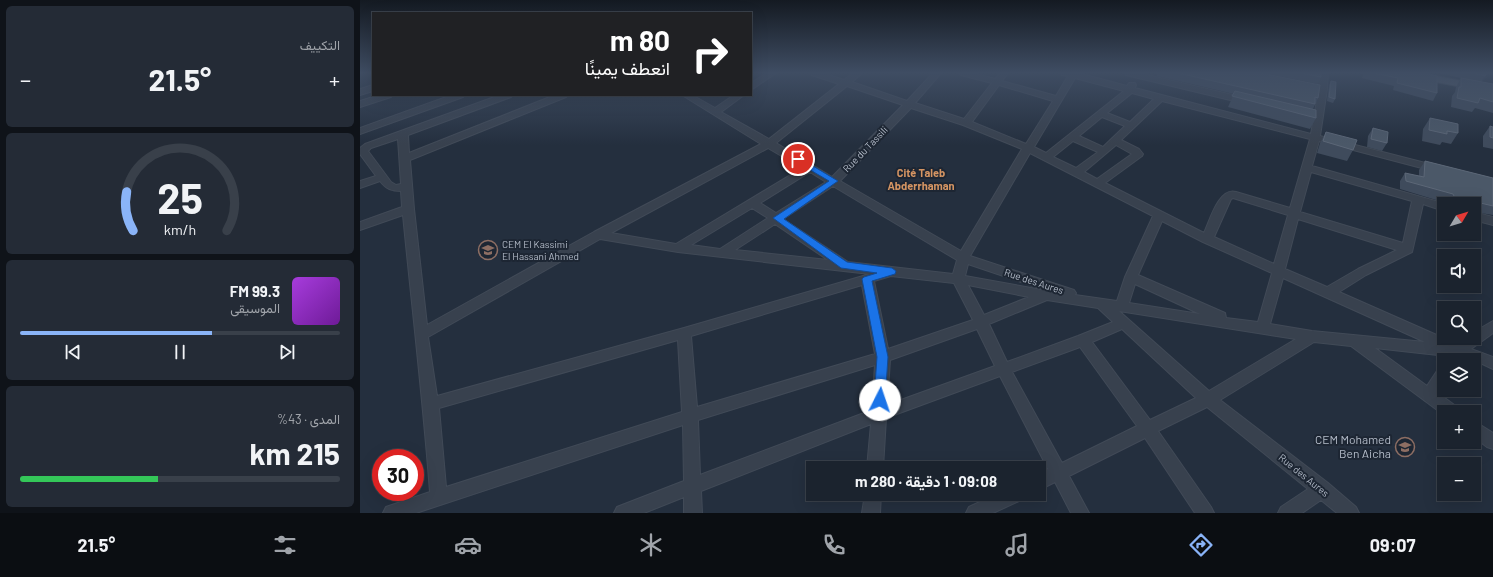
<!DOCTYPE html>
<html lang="ar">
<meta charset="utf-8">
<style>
:root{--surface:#1b232e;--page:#242b36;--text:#f1f3f6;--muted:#a0a4aa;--line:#39404a;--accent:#8ab4f8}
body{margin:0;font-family:Barlow,Vazirmatn,sans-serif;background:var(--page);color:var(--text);direction:rtl;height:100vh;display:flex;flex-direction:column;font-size:15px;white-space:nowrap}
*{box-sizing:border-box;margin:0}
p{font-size:13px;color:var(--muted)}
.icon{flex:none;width:22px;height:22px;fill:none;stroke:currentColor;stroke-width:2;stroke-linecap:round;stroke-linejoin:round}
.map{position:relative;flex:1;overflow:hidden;direction:ltr}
.drawer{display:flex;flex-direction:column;gap:6px;padding:6px;background:#0f1319;width:360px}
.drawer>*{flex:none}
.hud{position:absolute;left:12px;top:12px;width:380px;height:84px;border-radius:0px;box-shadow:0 4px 16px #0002,0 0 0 1px var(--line);direction:rtl;background:#202124;color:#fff;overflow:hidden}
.needle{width:26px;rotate:52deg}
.fabs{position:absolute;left:1077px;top:197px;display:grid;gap:8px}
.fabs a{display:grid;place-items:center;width:44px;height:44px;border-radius:0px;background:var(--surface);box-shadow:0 4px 16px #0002,0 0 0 1px var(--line);font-size:20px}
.speed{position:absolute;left:12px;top:449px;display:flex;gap:8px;font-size:20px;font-weight:700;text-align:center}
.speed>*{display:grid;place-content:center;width:52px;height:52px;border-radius:50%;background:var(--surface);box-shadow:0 4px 16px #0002,0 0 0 1px var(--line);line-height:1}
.speed .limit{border:6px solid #d22;background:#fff;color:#111}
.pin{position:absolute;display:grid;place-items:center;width:34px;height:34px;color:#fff;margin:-17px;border:2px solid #fff;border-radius:50%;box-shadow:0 1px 4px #0007}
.me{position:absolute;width:44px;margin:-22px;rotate:4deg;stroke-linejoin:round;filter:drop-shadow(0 0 3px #0008)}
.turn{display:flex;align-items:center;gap:14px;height:84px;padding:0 16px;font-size:18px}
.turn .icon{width:52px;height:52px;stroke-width:2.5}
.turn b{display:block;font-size:28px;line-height:34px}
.big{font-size:30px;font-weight:700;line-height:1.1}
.drawer .card{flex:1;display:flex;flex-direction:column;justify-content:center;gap:6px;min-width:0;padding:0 14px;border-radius:6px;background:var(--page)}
.drawer .dial{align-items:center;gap:0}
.dial svg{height:104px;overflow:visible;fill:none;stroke:var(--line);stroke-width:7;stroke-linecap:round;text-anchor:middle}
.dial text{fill:var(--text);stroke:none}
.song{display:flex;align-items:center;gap:12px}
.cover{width:48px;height:48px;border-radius:6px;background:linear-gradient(135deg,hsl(280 70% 55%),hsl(280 70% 35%))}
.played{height:4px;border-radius:2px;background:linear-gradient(90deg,var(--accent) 60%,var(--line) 60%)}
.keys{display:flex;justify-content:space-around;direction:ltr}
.heat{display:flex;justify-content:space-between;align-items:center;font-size:22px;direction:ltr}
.charge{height:6px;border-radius:3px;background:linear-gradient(90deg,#34c759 43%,var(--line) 0)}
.trip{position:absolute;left:446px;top:461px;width:240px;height:40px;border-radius:0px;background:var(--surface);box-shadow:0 4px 16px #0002,0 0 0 1px var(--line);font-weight:700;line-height:40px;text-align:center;direction:rtl}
.dock{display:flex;height:64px;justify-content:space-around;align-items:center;background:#0b0e12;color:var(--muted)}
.dock .icon{width:28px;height:28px}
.dock .active{color:var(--accent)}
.dock b{font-size:18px;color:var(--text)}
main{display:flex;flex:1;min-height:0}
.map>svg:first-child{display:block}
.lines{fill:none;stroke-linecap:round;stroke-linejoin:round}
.minor-casing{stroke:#414a57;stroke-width:2}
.major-casing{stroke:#414a57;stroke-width:2}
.minor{fill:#38414e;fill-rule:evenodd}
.major{fill:#56606e;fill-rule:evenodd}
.wall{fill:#3f4b5c}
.shaded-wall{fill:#2f3b4b}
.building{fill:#4b5868;stroke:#5c6777}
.route{fill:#1a73e8;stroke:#114b97}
.labels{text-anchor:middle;stroke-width:4;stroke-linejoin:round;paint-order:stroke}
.street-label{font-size:10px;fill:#b4bcc9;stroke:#1d2633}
.poi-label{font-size:10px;fill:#b4bcc9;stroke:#1d2633;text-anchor:start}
.neighbourhood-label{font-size:11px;font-weight:bold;fill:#d59563;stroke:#1d2633}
.near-poi-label{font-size:12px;fill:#b4bcc9;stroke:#1d2633;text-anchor:end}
</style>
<main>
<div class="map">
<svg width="1133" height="513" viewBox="0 0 1133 513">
<rect width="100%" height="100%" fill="#242f3e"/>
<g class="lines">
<defs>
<path id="minor" d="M407,73H416L391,90V83Z
M451,73H463L484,80L493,73H502L492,82L547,101L573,73H581L555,103L604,119L632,83L601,75L600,73H613L635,79L640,73H648L642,81L696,96L708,76L702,75L701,73H718L767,86L769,83H775L776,85L775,88L951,134L959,89L960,73H968L967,89L960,136L1081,167L1082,169L1077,172L959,141L952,166L1086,204H1084V211L1063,204L1052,252L1006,275L979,292L1097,344L1106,338H1114V332L1133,321V333L1111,349L1133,357V369L1114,360L1101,357L1100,360H1085L1087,356L1015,348L1067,386L1079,368L1084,366V384L1078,393L1097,407L1100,412H1084V415L991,346L954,342L860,400L968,483L996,507L999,513H977L961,500L942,513H918L921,507L948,489L847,407L798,431L851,507L854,513H835L785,438L709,476L729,513H711L695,482L679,490V474L688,469L640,376L526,418L523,468H507L511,424L341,491L342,513H324V497L284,513H254L257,507L324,481L323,425L56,513H23L26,507L70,492C63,399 52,307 43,215L0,230V222L42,207L41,191C32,191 26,189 20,181L0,188V181L16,176L0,154V148L5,144L140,95H152L151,97L48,135L49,153L195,95H207L206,97L50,160L54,209L67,325L234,232L401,144L322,95H332L355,108L374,95H384L361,112L409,139L479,84L452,75ZM715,78L764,91L686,153L674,147ZM639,85L693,101L666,144L612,122ZM487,86L543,105L472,177L416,143ZM772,93L794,99L770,122L747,113ZM802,101L950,139L930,208L876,192C859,187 850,220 844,233L745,183L782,156L783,154L779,149L761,140ZM551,108L603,125L662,149L601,251L480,181ZM742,117L765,126L743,147L719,136ZM38,139L41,184L36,185L31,182L8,151L11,148ZM713,141L738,152L716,168L693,157ZM756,145L772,154L737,179L724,172ZM408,148L442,168L316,244L251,233ZM670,153L793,216L765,277L757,301L715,295L716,293L714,290L610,256ZM450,172L466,182L416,213L400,203ZM951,172L1052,201L1043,243L940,212ZM473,186L597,260L593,274L488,262L423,219ZM873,198L928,215L914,264L854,237L871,199ZM392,208L408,218L360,249L331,245ZM938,219L1037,250L998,269L967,287L925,269ZM802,221L843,242L912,273L898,322L866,318L865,313L778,275ZM415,224L468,260L375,250ZM240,239L318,252L510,274L324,328L77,396L68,337ZM608,264L688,291L605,276ZM531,276L594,283L613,320L528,349L514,281ZM923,278L1065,342L952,331L910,324ZM775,284L840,314L769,303ZM502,285L515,354L337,407L331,336ZM608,285L669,297L624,315ZM687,300L738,308L753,322L718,336L647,362L629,324ZM759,311L936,339L849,391ZM617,329L635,366L527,405L530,360ZM762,329L836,398L790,420L732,342ZM318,340L322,412L86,487L79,408ZM720,347L777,426L702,463L652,372ZM515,365L512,410L340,475L338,420Z
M765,73H779L890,99L891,101L887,104L766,75Z
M13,85V91L0,95V89Z
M19,95H32L31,97L0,107V101Z
M92,95H104L103,97L0,134V128Z
M1114,212L1133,217V225L1114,220Z
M1114,421L1133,433V449L1127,447L1114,437Z
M505,494H521L520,513H502Z
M637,494H663L661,500L633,513H606L609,507Z"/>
<path id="major" d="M1040,73H1061L1133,87V93L1045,76L1041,75Z"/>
</defs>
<use href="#minor" class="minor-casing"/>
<use href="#major" class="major-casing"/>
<use href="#minor" class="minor"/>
<use href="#major" class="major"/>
</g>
<path class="wall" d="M797,73H901L958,98L953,109L956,118L950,129L868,107L874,94L797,76Z
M904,73H961V77L958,84Z
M998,73H1063L1077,93L1073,101L1033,90L1034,86L1002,78L1003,74Z
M1079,73H1133V74L1128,76L1121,82L1133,84V113L1115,108L1112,112L1091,107L1092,96L1095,92L1096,87L1101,78Z
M971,81L975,99L973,103L967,101L969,85Z
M1070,118L1098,133L1091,144L1082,142L1080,145L1062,141L1063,129Z
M1130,126L1133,127V149L1123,147V136Z
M1013,128L1027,143L1022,151L1007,147L1008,136Z
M966,132L993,150L987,161L957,153L960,143Z
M1065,161L1133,178V215L1114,212V204H1087L1086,203L1040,189V181L1045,173L1059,176V170Z"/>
<path class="shaded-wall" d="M1128,73H1133V74L1128,76L1120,83L1125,76Z"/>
<path class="building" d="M818,73H901L960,85L958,98L955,97V104Z
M941,73H961V77Z
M1013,73H1063L1077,76V93L1037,83L1038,78Z
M1113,73H1128L1125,76Z
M1101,78L1133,84V102L1120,98L1118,103L1097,98L1099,87H1101Z
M971,81L976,82L975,99L969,97Z
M875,91L956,110V118L872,96Z
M1070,118L1098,124V133L1087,131V134L1069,130Z
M1130,126L1133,127V138L1130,137Z
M1013,128L1028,132L1027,143L1011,139Z
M966,132L997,140L993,150L963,141Z
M1065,161L1133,178V206L1108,200V203L1092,198L1094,196L1093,194L1046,181L1045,173L1064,177Z"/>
<linearGradient id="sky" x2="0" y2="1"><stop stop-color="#141a22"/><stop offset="0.5" stop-color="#3f4d63"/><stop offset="1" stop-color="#3f4d63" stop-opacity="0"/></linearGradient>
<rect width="1133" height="145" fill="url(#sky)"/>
<path class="route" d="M438,157L478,181L424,219L487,262L532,268L536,271L535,274L512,281L528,357L525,400L524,403L520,405L516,403L514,400L517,357L502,279L504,277L517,273L481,268L413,218L469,181L435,161V158Z"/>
<defs>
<symbol id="school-ring" viewBox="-11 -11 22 22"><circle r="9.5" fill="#1d2633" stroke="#8d6e63" stroke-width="1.5"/><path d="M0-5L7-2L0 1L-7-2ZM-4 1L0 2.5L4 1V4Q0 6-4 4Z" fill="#8d6e63"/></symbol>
</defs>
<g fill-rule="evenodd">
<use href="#school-ring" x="117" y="239" width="22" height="22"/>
<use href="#school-ring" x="1034" y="436" width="22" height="22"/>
</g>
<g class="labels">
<g class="street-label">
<text transform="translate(505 149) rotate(-46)" y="4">Rue du Tassili</text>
<text transform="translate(674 281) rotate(18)" y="4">Rue des Aures</text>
<text transform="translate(944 475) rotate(39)" y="4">Rue des Aures</text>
</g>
<g class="poi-label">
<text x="142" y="248">CEM El Kassimi<tspan x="142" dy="12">El Hassani Ahmed</tspan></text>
</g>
<g class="neighbourhood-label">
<text x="561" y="177">Cité Taleb<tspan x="561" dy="13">Abderrhaman</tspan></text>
</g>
<g class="near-poi-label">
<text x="1031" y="444">CEM Mohamed<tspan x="1031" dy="14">Ben Aicha</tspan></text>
</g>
</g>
</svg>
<div class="fabs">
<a><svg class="needle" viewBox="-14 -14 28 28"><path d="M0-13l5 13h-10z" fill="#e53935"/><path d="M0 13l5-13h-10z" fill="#a0a4aa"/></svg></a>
<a><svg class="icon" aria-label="sound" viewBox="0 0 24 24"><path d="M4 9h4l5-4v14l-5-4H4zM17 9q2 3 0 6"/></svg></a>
<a><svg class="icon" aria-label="search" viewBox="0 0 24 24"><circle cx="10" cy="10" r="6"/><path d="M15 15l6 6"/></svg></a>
<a><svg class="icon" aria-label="layers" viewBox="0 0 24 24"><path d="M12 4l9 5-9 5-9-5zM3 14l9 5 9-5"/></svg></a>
<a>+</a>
<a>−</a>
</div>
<div class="speed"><div class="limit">30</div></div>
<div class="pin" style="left:438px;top:159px;background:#d93025"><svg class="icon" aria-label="arrive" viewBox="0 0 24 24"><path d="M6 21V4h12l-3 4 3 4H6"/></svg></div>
<svg class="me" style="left:520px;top:400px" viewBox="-20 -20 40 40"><circle r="19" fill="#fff"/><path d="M0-13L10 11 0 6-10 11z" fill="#1a73e8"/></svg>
<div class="trip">09:08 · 1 دقيقة · 280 m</div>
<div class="hud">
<div class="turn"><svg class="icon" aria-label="right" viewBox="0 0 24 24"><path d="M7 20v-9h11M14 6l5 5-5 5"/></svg><div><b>80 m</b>انعطف يمينًا</div></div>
</div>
</div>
<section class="drawer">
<div class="card"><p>التكييف</p>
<div class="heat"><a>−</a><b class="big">21.5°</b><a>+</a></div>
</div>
<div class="card dial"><svg viewBox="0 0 100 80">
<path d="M14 69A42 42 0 1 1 86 69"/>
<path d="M14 69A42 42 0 0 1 9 39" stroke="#8ab4f8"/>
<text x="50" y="56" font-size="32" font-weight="700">25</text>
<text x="50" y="72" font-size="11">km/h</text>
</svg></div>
<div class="card">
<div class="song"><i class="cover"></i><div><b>99.3 FM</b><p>الموسيقى</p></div></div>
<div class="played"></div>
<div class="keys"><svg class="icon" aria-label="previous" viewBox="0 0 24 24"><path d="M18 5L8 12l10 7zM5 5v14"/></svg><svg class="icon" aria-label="pause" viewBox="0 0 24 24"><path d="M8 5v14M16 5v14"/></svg><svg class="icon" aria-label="next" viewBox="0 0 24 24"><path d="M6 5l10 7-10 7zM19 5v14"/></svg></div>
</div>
<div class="card"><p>المدى · 43%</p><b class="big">215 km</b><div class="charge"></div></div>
</section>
</main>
<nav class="dock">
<b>09:07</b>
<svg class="icon active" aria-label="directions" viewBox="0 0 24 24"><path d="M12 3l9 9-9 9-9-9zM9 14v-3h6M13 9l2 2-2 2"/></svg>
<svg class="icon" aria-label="music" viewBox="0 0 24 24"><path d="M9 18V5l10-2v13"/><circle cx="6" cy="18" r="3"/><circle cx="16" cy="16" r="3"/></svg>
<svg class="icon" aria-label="phone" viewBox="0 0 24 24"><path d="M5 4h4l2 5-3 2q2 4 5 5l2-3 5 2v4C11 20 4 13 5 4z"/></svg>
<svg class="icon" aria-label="climate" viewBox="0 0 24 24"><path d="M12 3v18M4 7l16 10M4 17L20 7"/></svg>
<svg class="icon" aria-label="car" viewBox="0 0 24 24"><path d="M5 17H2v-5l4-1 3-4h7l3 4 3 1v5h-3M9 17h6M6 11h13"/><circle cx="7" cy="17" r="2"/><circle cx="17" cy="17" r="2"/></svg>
<svg class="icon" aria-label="filters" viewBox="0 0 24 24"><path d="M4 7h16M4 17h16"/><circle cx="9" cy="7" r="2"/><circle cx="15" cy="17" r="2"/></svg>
<b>21.5°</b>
</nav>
